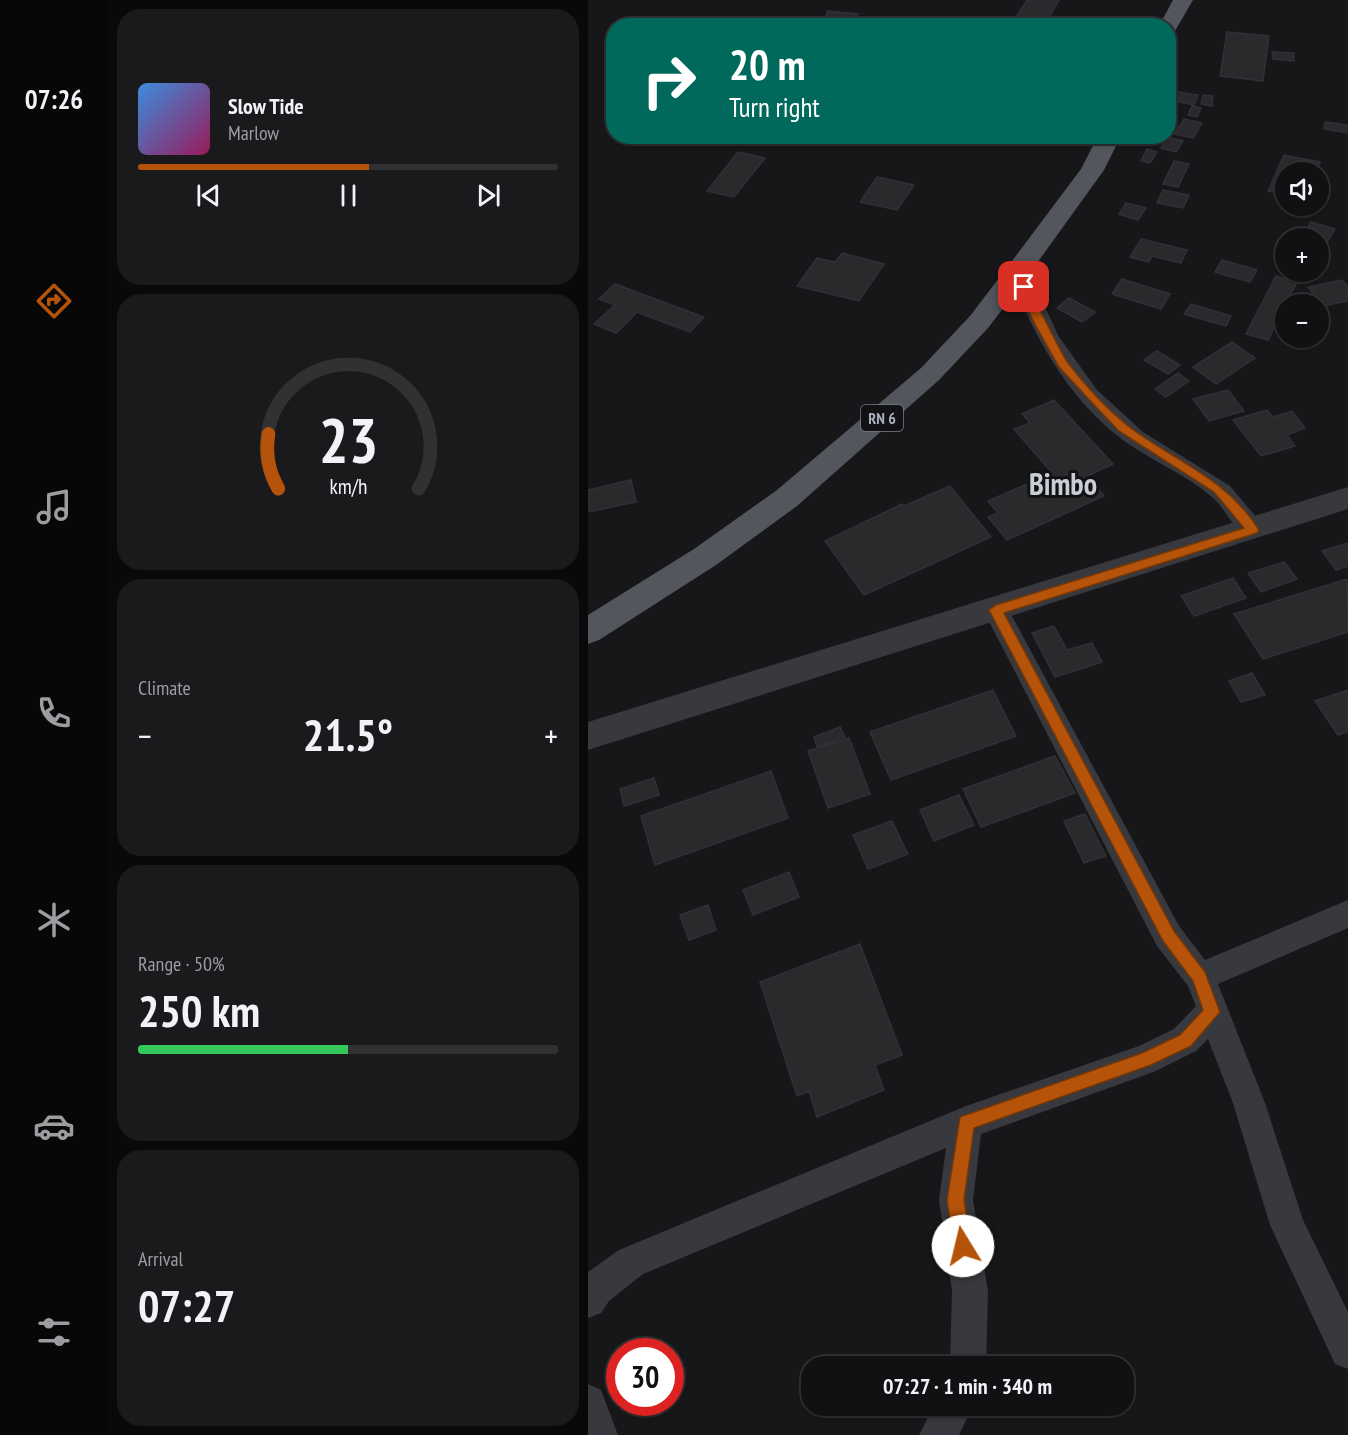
<!DOCTYPE html>
<meta charset="utf-8">
<style>
:root{--surface:#111113;--page:#1a1a1c;--text:#f1f3f6;--muted:#9c9da0;--line:#303133;--accent:#b45309}
body{margin:0;font-family:"PT Sans Narrow",sans-serif;background:var(--page);color:var(--text);height:100vh;display:flex;flex-direction:column;font-size:22px;white-space:nowrap}
*{box-sizing:border-box;margin:0}
p{font-size:20px;color:var(--muted)}
.icon{flex:none;width:33px;height:33px;fill:none;stroke:currentColor;stroke-width:2;stroke-linecap:round;stroke-linejoin:round}
.map{position:relative;flex:1;overflow:hidden}
.sheet{display:flex;flex-direction:column;gap:9px;padding:9px;background:#09090a;width:480px}
.sheet>*{flex:none}
.top-card{position:absolute;left:18px;top:18px;width:570px;height:126px;border-radius:24px;box-shadow:0 2px 4px #0004,0 0 0 2px var(--line);background:#00695c;color:#fff;overflow:hidden}
.fabs{position:absolute;left:687px;top:162px;display:grid;gap:12px}
.fabs a{display:grid;place-items:center;width:54px;height:54px;border-radius:50%;background:var(--surface);box-shadow:0 2px 4px #0004,0 0 0 2px var(--line);font-size:30px}
.speed{position:absolute;left:18px;top:1338px;display:flex;gap:12px;font-size:30px;font-weight:700;text-align:center}
.speed>*{display:grid;place-content:center;width:78px;height:78px;border-radius:50%;background:var(--surface);box-shadow:0 2px 4px #0004,0 0 0 2px var(--line);line-height:1}
.speed .limit{border:9px solid #d22;background:#fff;color:#111}
.pin{position:absolute;display:grid;place-items:center;width:51px;height:51px;color:#fff;margin:-26px;border-radius:12px;box-shadow:0 3px 9px #0006}
.me{position:absolute;width:66px;margin:-33px;rotate:351deg;stroke-linejoin:round;filter:drop-shadow(0 0 4px #0008)}
.turn{display:flex;align-items:center;gap:21px;height:126px;padding:0 24px;font-size:27px}
.turn .icon{width:78px;height:78px;stroke-width:2.5}
.turn b{display:block;font-size:42px;line-height:51px}
.big{font-size:45px;font-weight:600;line-height:1.1}
.sheet .widget{flex:1;display:flex;flex-direction:column;justify-content:center;gap:9px;min-width:0;padding:0 21px;border-radius:24px;background:var(--page)}
.sheet .dial{align-items:center;gap:0}
.dial svg{height:156px;overflow:visible;fill:none;stroke:var(--line);stroke-width:7;stroke-linecap:round;text-anchor:middle}
.dial text{fill:var(--text);stroke:none}
.song{display:flex;align-items:center;gap:18px}
.cover{width:72px;height:72px;border-radius:9px;background:linear-gradient(135deg,hsl(210 70% 55%),hsl(330 70% 35%))}
.played{height:6px;border-radius:3px;background:linear-gradient(90deg,var(--accent) 55%,var(--line) 55%)}
.keys{display:flex;justify-content:space-around;direction:ltr}
.heat{display:flex;justify-content:space-between;align-items:center;font-size:33px;direction:ltr}
.charge{height:9px;border-radius:4px;background:linear-gradient(90deg,#34c759 50%,var(--line) 0)}
.trip{position:absolute;left:213px;top:1356px;width:333px;height:60px;border-radius:24px;background:var(--surface);box-shadow:0 2px 4px #0004,0 0 0 2px var(--line);font-weight:600;line-height:60px;text-align:center}
main{display:flex;flex:1;min-height:0}
.menu{display:flex;flex-direction:column;width:108px;justify-content:space-around;align-items:center;background:#070708;color:var(--muted)}
.menu .icon{width:42px;height:42px}
.menu .current{color:var(--accent)}
.menu b{font-size:27px;color:var(--text)}
.map>svg:first-child{display:block}
.building{fill:#2a2a2d;stroke:#313135;stroke-width:1.5}
.lines{fill:none;stroke-linecap:round;stroke-linejoin:round}
.minor{fill:#37393e;fill-rule:evenodd}
.tertiary{fill:#37393e;fill-rule:evenodd}
.primary{fill:#53565d;fill-rule:evenodd}
.route{fill:#b45309;stroke:#753606;stroke-width:1.5}
.labels{text-anchor:middle;stroke-width:6;stroke-linejoin:round;paint-order:stroke}
.shield{fill:#121214;stroke:#7b7f88;stroke-width:1.5}
.shield-label{font-size:16px;font-weight:bold;fill:#a8aeba}
.town-label{font-size:30px;font-weight:bold;fill:#c9cdd5;stroke:#121214}
</style>
<main>
<nav class="menu">
<b>07:26</b>
<svg class="icon current" aria-label="directions" viewBox="0 0 24 24"><path d="M12 3l9 9-9 9-9-9zM9 14v-3h6M13 9l2 2-2 2"/></svg>
<svg class="icon" aria-label="music" viewBox="0 0 24 24"><path d="M9 18V5l10-2v13"/><circle cx="6" cy="18" r="3"/><circle cx="16" cy="16" r="3"/></svg>
<svg class="icon" aria-label="phone" viewBox="0 0 24 24"><path d="M5 4h4l2 5-3 2q2 4 5 5l2-3 5 2v4C11 20 4 13 5 4z"/></svg>
<svg class="icon" aria-label="climate" viewBox="0 0 24 24"><path d="M12 3v18M4 7l16 10M4 17L20 7"/></svg>
<svg class="icon" aria-label="car" viewBox="0 0 24 24"><path d="M5 17H2v-5l4-1 3-4h7l3 4 3 1v5h-3M9 17h6M6 11h13"/><circle cx="7" cy="17" r="2"/><circle cx="17" cy="17" r="2"/></svg>
<svg class="icon" aria-label="filters" viewBox="0 0 24 24"><path d="M4 7h16M4 17h16"/><circle cx="9" cy="7" r="2"/><circle cx="15" cy="17" r="2"/></svg>
</nav>
<section class="sheet">
<div class="widget">
<div class="song"><i class="cover"></i><div><b>Slow Tide</b><p>Marlow</p></div></div>
<div class="played"></div>
<div class="keys"><svg class="icon" aria-label="previous" viewBox="0 0 24 24"><path d="M18 5L8 12l10 7zM5 5v14"/></svg><svg class="icon" aria-label="pause" viewBox="0 0 24 24"><path d="M8 5v14M16 5v14"/></svg><svg class="icon" aria-label="next" viewBox="0 0 24 24"><path d="M6 5l10 7-10 7zM19 5v14"/></svg></div>
</div>
<div class="widget dial"><svg viewBox="0 0 100 80">
<path d="M14 69A42 42 0 1 1 86 69"/>
<path d="M14 69A42 42 0 0 1 9 41" stroke="#b45309"/>
<text x="50" y="56" font-size="32" font-weight="700">23</text>
<text x="50" y="72" font-size="11">km/h</text>
</svg></div>
<div class="widget"><p>Climate</p>
<div class="heat"><a>−</a><b class="big">21.5°</b><a>+</a></div>
</div>
<div class="widget"><p>Range · 50%</p><b class="big">250 km</b><div class="charge"></div></div>
<div class="widget"><p>Arrival</p><b class="big">07:27</b></div>
</section>
<div class="map">
<svg width="760" height="1435" viewBox="0 0 760 1435">
<rect width="100%" height="100%" fill="#171719"/>
<path class="building" d="M439,0H471L457,24L427,19Z
M240,11L270,14L265,26H233Z
M639,32L681,36L675,81L632,76Z
M684,52L706,53V61L685,59Z
M590,92L610,95L606,105L586,101Z
M615,95L625,96L624,106L613,104Z
M604,106L613,108L609,117L600,115Z
M596,119L614,123L605,138L586,134Z
M737,122L760,125V133L736,129Z
M580,137L595,141L588,152L573,148Z
M559,149L569,152L562,163L553,161Z
M150,152L177,158L146,197L119,191Z
M696,155L732,162L728,172H698V194L680,191Z
M586,161L601,164L590,187L575,184Z
M289,177L326,185L309,210L272,202Z
M575,190L601,195L595,208L569,203Z
M538,203L558,208L550,220L531,214Z
M723,222L747,229L730,257V238H713Z
M553,239L599,250L593,263L564,256L561,262L542,257Z
M254,253L296,264L271,301L209,286L229,258L247,262Z
M634,260L669,270L662,282L627,272Z
M688,276L709,282L680,340L658,334Z
M534,279L582,294L573,309L524,294Z
M754,280L760,287V301L734,306L720,287Z
M27,284L116,317L102,332L49,312L28,333L6,324L27,305L11,299Z
M481,298L507,312L494,322L469,308Z
M603,304L643,316L638,326L596,314Z
M644,342L667,358L628,384L605,367Z
M569,351L592,365L580,374L556,360Z
M590,373L601,381L578,397L567,389Z
M640,390L656,411L621,421L605,399Z
M466,400L525,464L499,476L516,496L419,540L400,517L410,513L400,501L464,473L426,429L442,423L434,414Z
M679,410L685,417L704,411L717,428L699,435L707,446L673,456L645,420Z
M43,480L48,502L0,512V490Z
M362,486L403,537L276,595L237,541L314,504L316,506Z
M760,543V566L748,570L734,551Z
M696,562L709,579L673,592L660,573Z
M645,578L658,598L606,616L593,596Z
M759,579L760,632L675,659L646,614Z
M466,626L479,650L504,643L514,662L467,677L444,633Z
M664,673L677,695L653,702L641,681Z
M405,690L428,736L303,780L282,732Z
M760,690V732L750,735L727,701Z
M252,727L257,737L229,747L226,737Z
M261,738L282,794L240,808L220,751Z
M467,756L487,793L393,827L375,789Z
M183,771L200,818L67,865L53,816Z
M66,778L71,795L36,806L32,789Z
M371,795L386,825L346,841L332,810Z
M497,814L518,856L496,863L476,821Z
M304,821L320,854L280,869L265,835Z
M201,872L211,897L165,915L155,890Z
M120,905L128,930L101,940L92,915Z
M272,944L314,1055L287,1065L296,1090L229,1117L221,1091L209,1096L172,982Z"/>
<g class="lines">
<path class="minor" d="M430,265L437,266L440,271L471,337L509,390L555,432L642,486L674,524L677,530L674,536C650,544 640,510 624,497C599,475 566,462 539,443C480,401 446,336 420,271L423,266Z
M408,600L417,603L591,926L617,960L760,900V928L630,984L677,1103L715,1220L760,1312V1369L747,1364L682,1225L645,1103L620,1039L608,1051L568,1071L393,1134L385,1200L400,1291L398,1366H362L364,1291L351,1200L358,1148L55,1274L21,1301L13,1313L0,1318V1272L31,1250L378,1106L551,1046L586,1029L608,1006L600,986L569,946L395,610L399,603Z
M0,1384L13,1390L30,1435H0Z
M346,1406H385L371,1435H331Z"/>
<path class="tertiary" d="M760,487V509L0,750V722Z"/>
<path class="primary" d="M585,0H605L587,31L580,33V26H571Z
M510,136H533L516,170L439,277L400,328L351,380L209,506L128,565L11,640L0,644V615L106,549L189,490L333,368L382,316L421,265L493,169Z"/>
</g>
<path class="route" d="M436,284C442,286 471,351 480,363C496,384 519,409 540,426C586,461 639,478 671,530L669,533L416,613L586,931L617,972L632,1012L603,1046L563,1065L386,1128L376,1200L384,1246L381,1252L375,1255L369,1252L366,1246L359,1200L372,1117L554,1053L592,1035L615,1010L605,981L575,941L401,610L408,605L656,528L626,492L531,431L509,408L471,367L444,319L431,287Z"/>
<g class="labels">
<rect class="shield" x="273" y="405" width="42" height="26" rx="4.5"/>
<g class="shield-label">
<text x="294" y="424">RN 6</text>
</g>
<g class="town-label">
<text x="475" y="495">Bimbo</text>
</g>
</g>
</svg>
<div class="fabs">
<a><svg class="icon" aria-label="sound" viewBox="0 0 24 24"><path d="M4 9h4l5-4v14l-5-4H4zM17 9q2 3 0 6"/></svg></a>
<a>+</a>
<a>−</a>
</div>
<div class="speed"><div class="limit">30</div></div>
<div class="pin" style="left:436px;top:287px;background:#d93025"><svg class="icon" aria-label="arrive" viewBox="0 0 24 24"><path d="M6 21V4h12l-3 4 3 4H6"/></svg></div>
<svg class="me" style="left:375px;top:1246px" viewBox="-20 -20 40 40"><circle r="19" fill="#fff"/><path d="M0-13L10 11 0 6-10 11z" fill="#b45309"/></svg>
<div class="trip">07:27 · 1 min · 340 m</div>
<div class="top-card">
<div class="turn"><svg class="icon" aria-label="right" viewBox="0 0 24 24"><path d="M7 20v-9h11M14 6l5 5-5 5"/></svg><div><b>20 m</b>Turn right</div></div>
</div>
</div>
</main>
